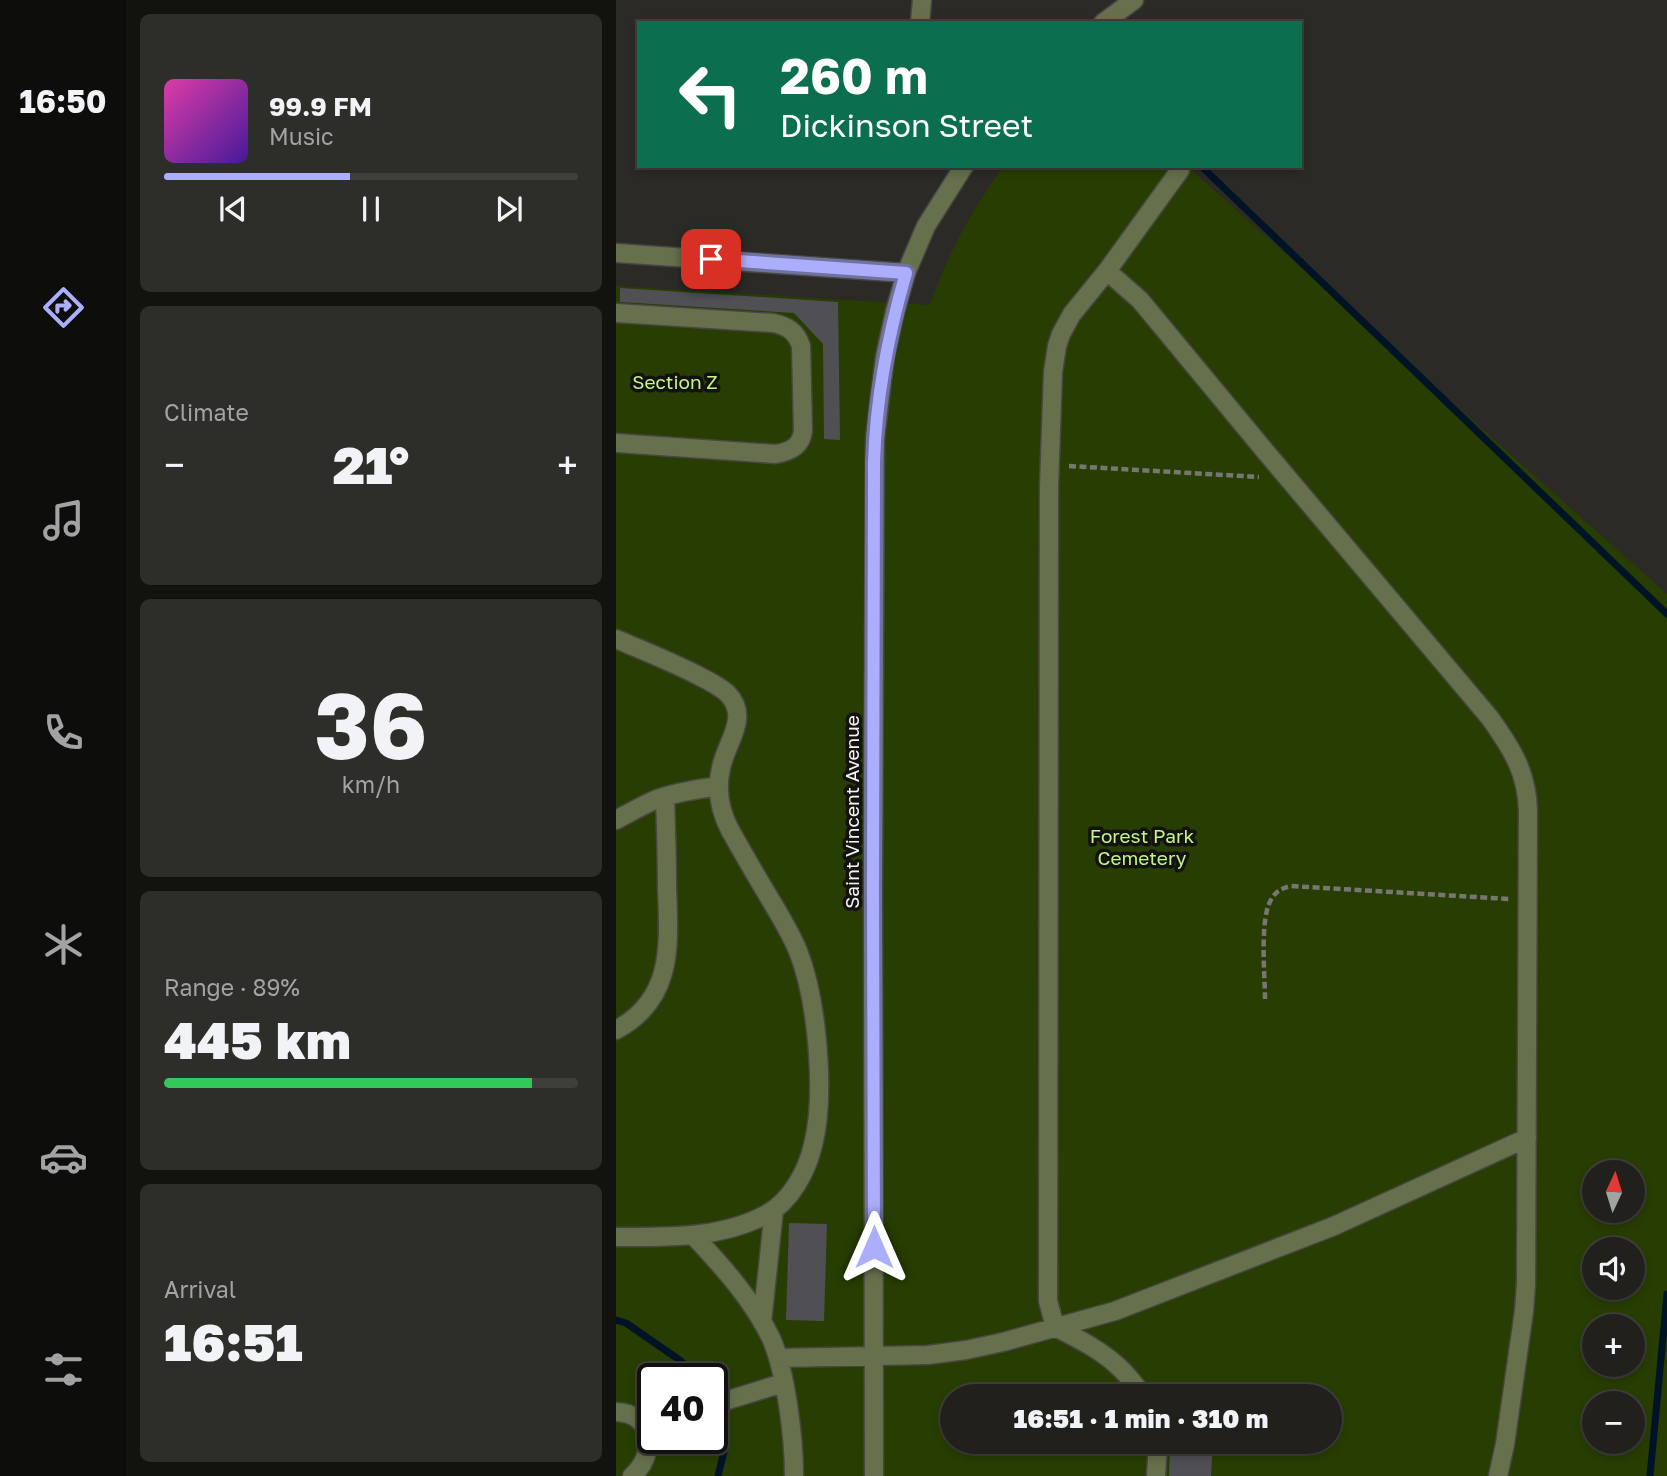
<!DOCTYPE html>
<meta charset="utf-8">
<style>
:root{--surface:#21201c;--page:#2d2d29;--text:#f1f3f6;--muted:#a2a3a3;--line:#3e3e3b;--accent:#abaffb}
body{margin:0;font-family:"Golos Text",sans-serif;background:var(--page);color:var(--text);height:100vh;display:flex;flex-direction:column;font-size:26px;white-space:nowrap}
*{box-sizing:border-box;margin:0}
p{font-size:23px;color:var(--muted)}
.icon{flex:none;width:38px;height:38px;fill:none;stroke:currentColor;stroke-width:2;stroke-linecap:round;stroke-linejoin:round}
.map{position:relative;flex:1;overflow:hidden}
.sheet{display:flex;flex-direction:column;gap:14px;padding:14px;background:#12120f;width:490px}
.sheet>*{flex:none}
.banner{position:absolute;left:21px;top:21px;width:665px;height:147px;border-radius:0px;box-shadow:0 4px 10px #0003,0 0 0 2px var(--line);background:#0b6e4f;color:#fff;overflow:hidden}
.needle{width:46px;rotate:4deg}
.fabs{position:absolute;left:966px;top:1160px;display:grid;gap:14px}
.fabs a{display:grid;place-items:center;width:63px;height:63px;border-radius:50%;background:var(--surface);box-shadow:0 4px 10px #0003,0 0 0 2px var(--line);font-size:35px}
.speed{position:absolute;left:21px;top:1363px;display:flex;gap:14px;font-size:35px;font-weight:700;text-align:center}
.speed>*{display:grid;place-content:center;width:91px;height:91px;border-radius:50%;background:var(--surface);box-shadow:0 4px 10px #0003,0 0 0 2px var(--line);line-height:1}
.speed .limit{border:4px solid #111;border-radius:10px;background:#fff;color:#111}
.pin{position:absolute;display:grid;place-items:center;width:60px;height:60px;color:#fff;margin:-30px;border-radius:14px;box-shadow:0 4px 10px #0006}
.me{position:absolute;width:77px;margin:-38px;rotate:0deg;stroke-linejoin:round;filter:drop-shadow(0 0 5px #0008)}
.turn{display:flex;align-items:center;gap:24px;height:147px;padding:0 28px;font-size:32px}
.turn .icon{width:91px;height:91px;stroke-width:2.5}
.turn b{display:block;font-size:49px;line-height:60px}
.big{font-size:52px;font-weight:800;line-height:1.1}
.sheet .card{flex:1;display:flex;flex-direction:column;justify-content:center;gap:10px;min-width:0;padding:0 24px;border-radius:10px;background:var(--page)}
.sheet .dial{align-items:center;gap:0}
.dial b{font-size:91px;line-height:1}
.song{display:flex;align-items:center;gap:21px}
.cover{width:84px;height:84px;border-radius:10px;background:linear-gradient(135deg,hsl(320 70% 55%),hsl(260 70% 35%))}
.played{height:7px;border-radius:4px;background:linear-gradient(90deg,var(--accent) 45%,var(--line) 45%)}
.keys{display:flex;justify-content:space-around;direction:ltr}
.heat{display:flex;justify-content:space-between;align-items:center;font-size:38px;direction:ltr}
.charge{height:10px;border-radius:5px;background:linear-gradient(90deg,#34c759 89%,var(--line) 0)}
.trip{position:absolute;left:324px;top:1384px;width:402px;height:70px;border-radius:35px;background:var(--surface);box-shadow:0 4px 10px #0003,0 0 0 2px var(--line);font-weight:800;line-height:70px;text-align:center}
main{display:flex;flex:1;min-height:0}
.dock{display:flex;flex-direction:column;width:126px;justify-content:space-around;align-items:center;background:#0d0d0b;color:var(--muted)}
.dock .icon{width:49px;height:49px}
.dock .active{color:var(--accent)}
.dock b{font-size:32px;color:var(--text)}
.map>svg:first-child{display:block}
.green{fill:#283d02;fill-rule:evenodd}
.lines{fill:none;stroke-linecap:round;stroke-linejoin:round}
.stream{stroke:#011326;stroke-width:7}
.building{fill:#504f54}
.minor-casing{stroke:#484642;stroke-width:21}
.path{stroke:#787672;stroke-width:4.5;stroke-dasharray:7 3.5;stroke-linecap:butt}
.minor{stroke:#66704c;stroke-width:18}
.route-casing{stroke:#6f72a3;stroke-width:18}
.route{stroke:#abaffb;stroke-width:12}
.labels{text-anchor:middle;stroke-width:7;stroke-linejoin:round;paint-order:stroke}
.park-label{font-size:19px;fill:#c4f585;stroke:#141211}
.street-label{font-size:19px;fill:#f5f3f0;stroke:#141211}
</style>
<main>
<nav class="dock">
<b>16:50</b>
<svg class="icon active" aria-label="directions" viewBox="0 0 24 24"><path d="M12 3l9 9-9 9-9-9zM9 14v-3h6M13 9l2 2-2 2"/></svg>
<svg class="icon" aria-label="music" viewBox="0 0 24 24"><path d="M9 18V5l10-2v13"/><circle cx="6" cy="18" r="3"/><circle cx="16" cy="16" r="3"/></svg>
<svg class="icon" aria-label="phone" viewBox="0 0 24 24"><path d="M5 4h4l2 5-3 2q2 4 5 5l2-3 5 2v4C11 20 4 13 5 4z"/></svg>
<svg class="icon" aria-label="climate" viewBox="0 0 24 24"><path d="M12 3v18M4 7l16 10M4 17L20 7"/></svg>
<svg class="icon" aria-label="car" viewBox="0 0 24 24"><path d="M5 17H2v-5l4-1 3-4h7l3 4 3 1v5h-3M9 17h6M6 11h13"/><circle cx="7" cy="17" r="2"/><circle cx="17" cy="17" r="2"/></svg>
<svg class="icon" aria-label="filters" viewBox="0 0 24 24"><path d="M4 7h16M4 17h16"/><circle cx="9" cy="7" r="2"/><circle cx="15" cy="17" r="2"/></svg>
</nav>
<section class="sheet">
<div class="card">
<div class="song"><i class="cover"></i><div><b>99.9 FM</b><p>Music</p></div></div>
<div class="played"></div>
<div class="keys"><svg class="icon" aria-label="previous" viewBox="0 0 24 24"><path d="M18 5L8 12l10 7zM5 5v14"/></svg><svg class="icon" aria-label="pause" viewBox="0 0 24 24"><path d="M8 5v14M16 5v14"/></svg><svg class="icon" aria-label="next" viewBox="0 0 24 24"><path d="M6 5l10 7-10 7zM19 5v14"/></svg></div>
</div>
<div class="card"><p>Climate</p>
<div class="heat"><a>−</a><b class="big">21°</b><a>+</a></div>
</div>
<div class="card dial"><b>36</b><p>km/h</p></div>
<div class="card"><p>Range · 89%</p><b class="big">445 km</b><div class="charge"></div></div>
<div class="card"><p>Arrival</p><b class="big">16:51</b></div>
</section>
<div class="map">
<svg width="1051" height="1476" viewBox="0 0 1051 1476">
<rect width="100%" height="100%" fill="#2c2a26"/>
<path class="green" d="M388,166H571L1051,594V1476H0V286L314,305C331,255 356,209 388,166ZM978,1172H1017V1211H978ZM978,1250H1017V1288H978ZM978,1326H1017V1365H978ZM37,1379H96V1438H37ZM336,1396H714V1442H336ZM978,1404H1017V1442H978Z"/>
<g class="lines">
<path class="stream" d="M585,166L1051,614
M0,1320L10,1323L65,1361L85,1379
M102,1476L110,1443L106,1410
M1034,1476L1051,1294"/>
</g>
<path class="building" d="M4,288L222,302L224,440L208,439L207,344L178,313L4,302Z
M173,1223L211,1224L208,1321L170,1320Z
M556,1389L599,1390V1396H556Z
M554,1442H597L595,1476H553Z"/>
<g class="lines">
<defs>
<path id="minor" d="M304,23L306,0
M487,23L518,0
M0,253L290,273
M491,271L524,300L649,451L874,718C896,749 911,772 912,811L910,1284L908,1311L889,1444L882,1476
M0,313L157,323C171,326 180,331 185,346L187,431C185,447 173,452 159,454L0,443
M0,639C28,651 56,662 83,676C93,681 103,686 111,693C135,717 110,742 105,768C100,790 104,811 114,830C128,855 142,879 157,904C166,919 175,934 182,951C201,999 210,1094 197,1145C191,1171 175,1201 151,1214C105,1239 51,1237 0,1237
M0,820C13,813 27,805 41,799C61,792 82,789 103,786
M0,1030C58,999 53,945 51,888C51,858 50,827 49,797
M77,1235C106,1266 136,1299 155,1338C170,1372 178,1438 178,1476
M146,1322L158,1210
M162,1358L312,1355L350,1350L387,1342L499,1311L718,1226L911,1138
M528,1396C521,1388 514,1378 506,1370C487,1351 463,1339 439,1327L432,1301L433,487L437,372L441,346L445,334L456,314L491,271L564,170
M96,1405L167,1383
M0,1412C38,1413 41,1455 16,1476
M258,1476L257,892L259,438L269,356L279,311L290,273L310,226L348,166
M540,1476L542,1442"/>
</defs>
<use href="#minor" class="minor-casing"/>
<path class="path" d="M453,466L643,477
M649,999C649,974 643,917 656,898C661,890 667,888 675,886L893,899"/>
<use href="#minor" class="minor"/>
</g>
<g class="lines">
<defs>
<path id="route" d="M95,259L290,273C272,335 260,397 258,462L257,892L258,1247"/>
</defs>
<use href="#route" class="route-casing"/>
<use href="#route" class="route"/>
</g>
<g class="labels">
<g class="park-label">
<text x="59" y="389">Section Z</text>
<text x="526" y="843">Forest Park<tspan x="526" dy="22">Cemetery</tspan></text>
</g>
<g class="street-label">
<text transform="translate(236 812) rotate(-90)" y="7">Saint Vincent Avenue</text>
</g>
</g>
</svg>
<div class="fabs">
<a><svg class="needle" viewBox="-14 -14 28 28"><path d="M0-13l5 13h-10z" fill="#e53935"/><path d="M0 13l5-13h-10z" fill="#a2a3a3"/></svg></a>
<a><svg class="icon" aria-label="sound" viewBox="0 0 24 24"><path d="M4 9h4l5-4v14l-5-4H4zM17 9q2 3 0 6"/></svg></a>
<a>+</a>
<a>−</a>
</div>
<div class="speed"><div class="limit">40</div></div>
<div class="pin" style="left:95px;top:259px;background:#d93025"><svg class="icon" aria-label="arrive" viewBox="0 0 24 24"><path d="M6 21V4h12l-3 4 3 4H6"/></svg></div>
<svg class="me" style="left:258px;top:1247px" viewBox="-20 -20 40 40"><path d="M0-17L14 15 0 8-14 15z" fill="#abaffb" stroke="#fff" stroke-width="4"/></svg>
<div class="trip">16:51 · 1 min · 310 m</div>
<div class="banner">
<div class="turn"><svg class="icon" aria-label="left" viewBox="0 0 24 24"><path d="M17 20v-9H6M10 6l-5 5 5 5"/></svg><div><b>260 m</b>Dickinson Street</div></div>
</div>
</div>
</main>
